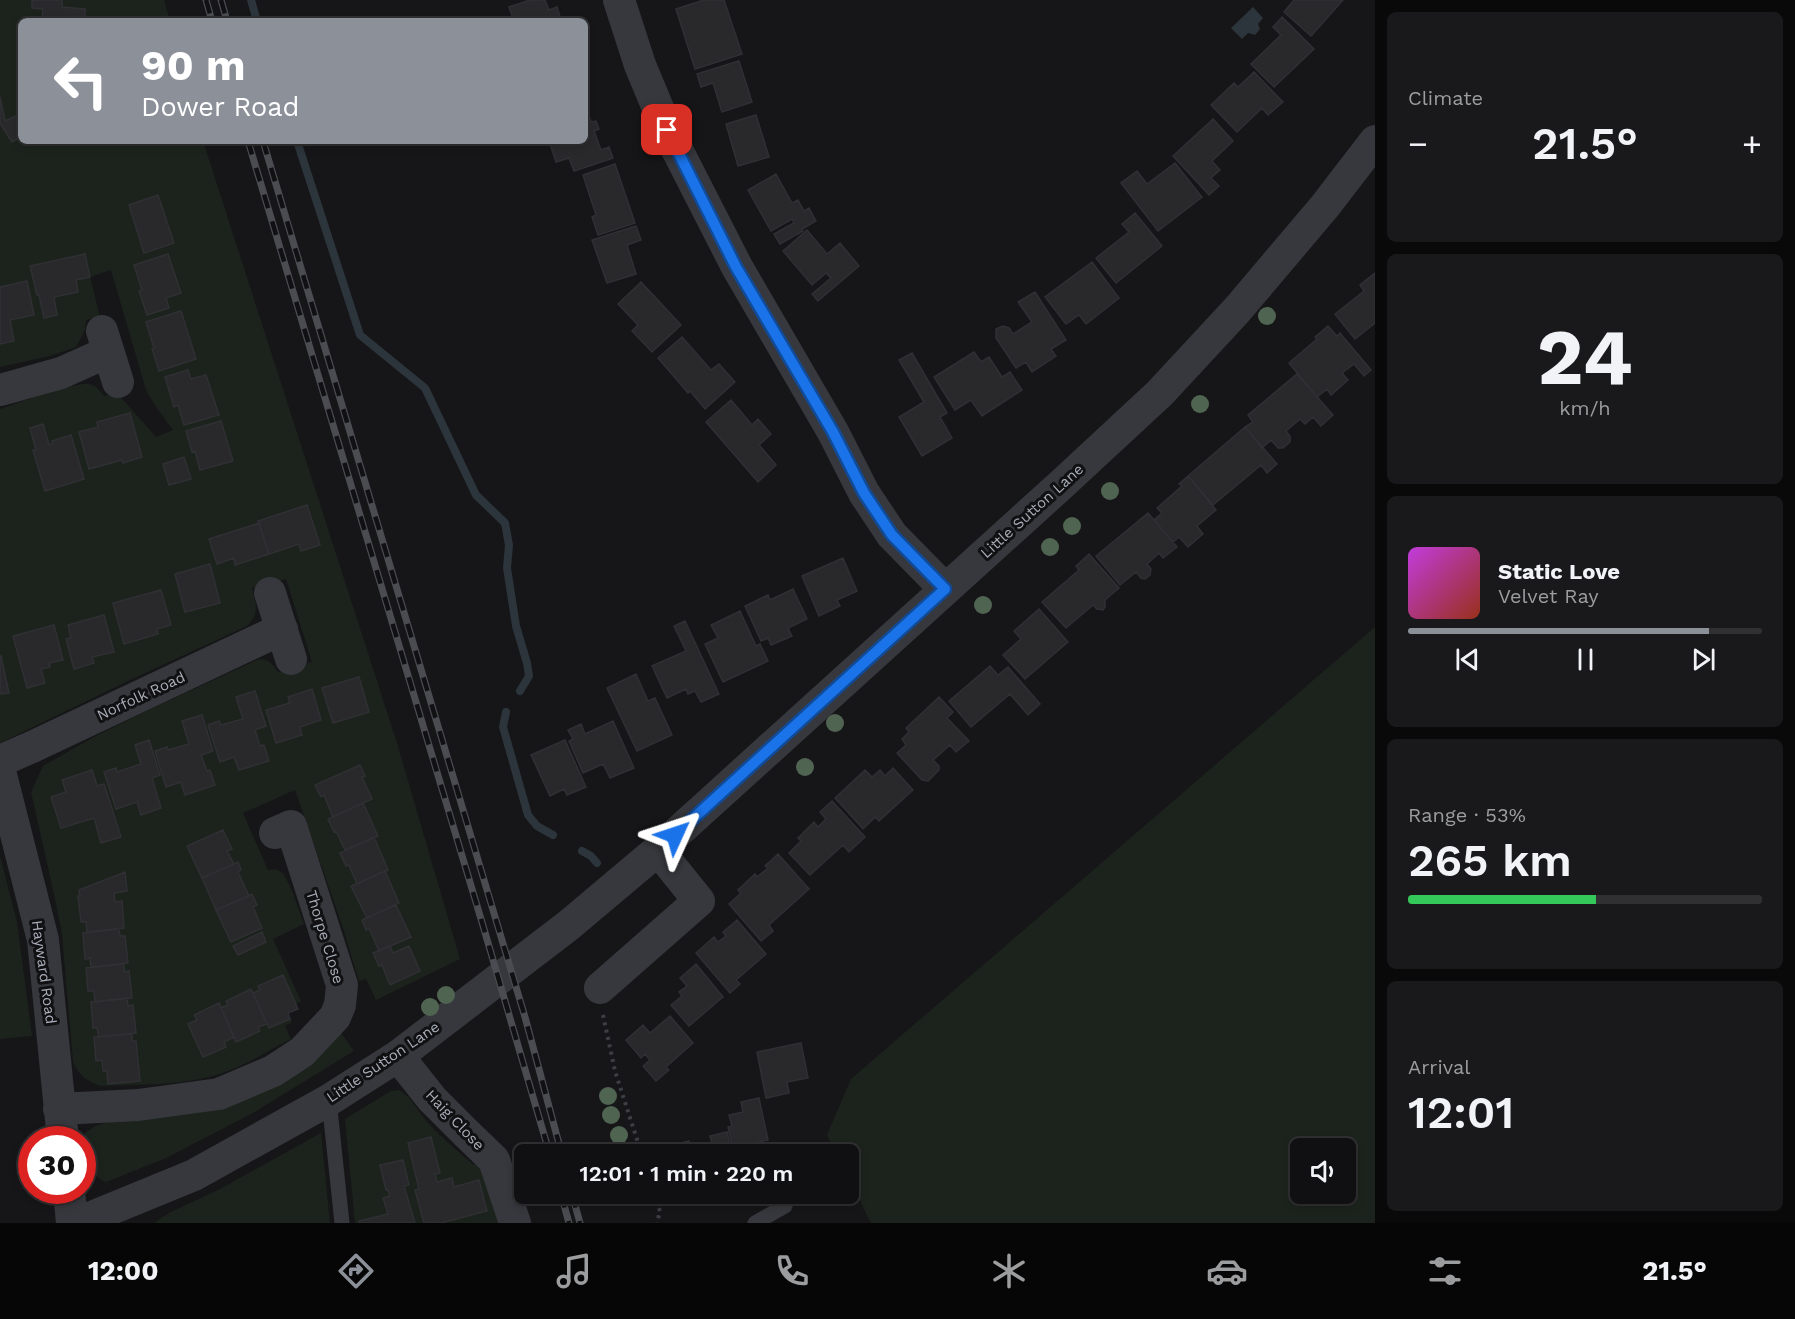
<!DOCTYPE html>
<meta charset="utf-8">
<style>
:root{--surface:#101012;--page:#19191b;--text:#f1f3f6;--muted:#9c9d9f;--line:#303032;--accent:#8c9099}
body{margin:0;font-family:"Work Sans",sans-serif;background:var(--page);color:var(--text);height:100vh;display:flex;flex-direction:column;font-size:22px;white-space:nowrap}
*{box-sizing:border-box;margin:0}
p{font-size:20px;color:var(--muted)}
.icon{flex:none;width:33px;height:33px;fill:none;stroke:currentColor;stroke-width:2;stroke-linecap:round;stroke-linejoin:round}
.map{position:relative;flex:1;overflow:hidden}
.sheet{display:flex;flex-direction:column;gap:12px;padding:12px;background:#09090a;width:420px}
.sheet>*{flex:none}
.hud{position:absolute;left:18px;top:18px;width:570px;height:126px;border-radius:9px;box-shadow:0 3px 9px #0003,0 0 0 2px var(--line);background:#8c9099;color:#fff;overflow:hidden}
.controls{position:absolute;left:1290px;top:1138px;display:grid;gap:12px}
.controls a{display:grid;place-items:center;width:66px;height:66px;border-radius:9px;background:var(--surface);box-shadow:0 3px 9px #0003,0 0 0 2px var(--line);font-size:30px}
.speed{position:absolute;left:18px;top:1126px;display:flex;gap:12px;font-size:30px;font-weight:700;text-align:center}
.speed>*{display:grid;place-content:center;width:78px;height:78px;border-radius:50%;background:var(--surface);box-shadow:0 3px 9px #0003,0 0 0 2px var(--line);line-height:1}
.speed .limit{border:9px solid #d22;background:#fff;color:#111}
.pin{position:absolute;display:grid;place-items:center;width:51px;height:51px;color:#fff;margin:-26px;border-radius:12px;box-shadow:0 3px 9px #0006}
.me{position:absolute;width:66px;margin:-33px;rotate:48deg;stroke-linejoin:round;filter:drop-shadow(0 0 4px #0008)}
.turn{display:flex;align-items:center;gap:21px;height:126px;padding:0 24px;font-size:27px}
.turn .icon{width:78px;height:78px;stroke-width:2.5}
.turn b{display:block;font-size:42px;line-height:51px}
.big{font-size:45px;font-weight:600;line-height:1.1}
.sheet .widget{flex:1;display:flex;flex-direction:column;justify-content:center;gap:9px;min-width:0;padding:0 21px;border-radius:9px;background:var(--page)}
.sheet .dial{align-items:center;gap:0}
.dial b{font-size:78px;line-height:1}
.song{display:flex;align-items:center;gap:18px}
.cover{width:72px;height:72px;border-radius:9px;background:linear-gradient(135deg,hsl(290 70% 55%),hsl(10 70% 35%))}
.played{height:6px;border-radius:3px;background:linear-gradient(90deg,var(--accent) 85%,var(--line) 85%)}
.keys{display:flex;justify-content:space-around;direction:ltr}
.heat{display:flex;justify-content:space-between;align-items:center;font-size:33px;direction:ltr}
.charge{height:9px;border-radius:4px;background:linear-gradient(90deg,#34c759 53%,var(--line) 0)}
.trip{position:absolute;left:514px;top:1144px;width:345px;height:60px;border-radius:9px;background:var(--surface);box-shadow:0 3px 9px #0003,0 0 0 2px var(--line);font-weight:600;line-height:60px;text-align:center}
.dock{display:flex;height:96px;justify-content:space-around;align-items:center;background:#060607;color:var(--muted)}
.dock .icon{width:42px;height:42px}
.dock .on{color:var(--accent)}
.dock b{font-size:27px;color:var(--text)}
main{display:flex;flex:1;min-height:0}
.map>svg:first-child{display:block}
.green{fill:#1c231d;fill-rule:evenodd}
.water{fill:#2c353c}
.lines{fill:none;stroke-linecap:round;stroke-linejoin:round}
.stream{stroke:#2c353c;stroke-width:8}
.building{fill:#29292c;stroke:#303034;stroke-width:1.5}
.path{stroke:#3d3f44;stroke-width:4;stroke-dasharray:3 4.5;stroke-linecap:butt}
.service{stroke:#37383d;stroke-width:15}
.minor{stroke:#37383d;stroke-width:32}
.rail-casing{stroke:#4a4c52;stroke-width:7}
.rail{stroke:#111113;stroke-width:4.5;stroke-dasharray:14;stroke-linecap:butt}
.tree{fill:#506452}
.route-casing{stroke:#114b97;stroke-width:15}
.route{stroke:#1a73e8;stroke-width:10}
.labels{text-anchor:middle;stroke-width:6;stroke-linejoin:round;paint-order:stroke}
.street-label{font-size:15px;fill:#a8adb8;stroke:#111113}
</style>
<main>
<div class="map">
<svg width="1375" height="1223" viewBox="0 0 1375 1223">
<rect width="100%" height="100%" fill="#161618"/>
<path class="green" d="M0,0H164L170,21H21V141H203L397,743L460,959L376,1000L366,979L359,981L343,928L295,790L243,813L268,870C273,869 278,869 282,873C289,878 300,914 304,924L273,939L301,1001L296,1004L298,1009L288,1013L292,1022L285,1026L291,1039C267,1051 242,1068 216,1075C179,1086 139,1084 100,1086C87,1081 78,1075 73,1061L62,934L55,899L31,792L43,766L92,738L142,713L259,659C269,659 272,664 278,672L312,662L286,579L252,588C256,604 260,613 247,626L130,680L0,743V409C16,404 77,381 90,384C97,386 100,391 104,396L117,393L156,437L173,430L156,407L146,390L111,270L90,277L100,317L86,320L85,330L76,347L50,356L0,367Z
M1375,627V1223H871L849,1179V1155H837L827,1135L851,1079ZM1300,1149H1346V1194H1300Z
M0,856L17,922L32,1036L0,1039Z
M339,1030L354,1051L251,1114L166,1158L106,1182C81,1170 84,1158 85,1133L94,1127Z
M399,1090C412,1097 418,1112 428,1123C442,1138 458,1152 474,1165L482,1162L503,1223H355L345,1119L391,1091Z
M321,1133L330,1223H154L169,1213L220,1189Z"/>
<path class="water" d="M1253,7L1263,18L1258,24L1260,29L1255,35L1248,33L1242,39L1231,28Z"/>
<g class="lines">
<path class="stream" d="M251,0L257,21
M297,141L360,335L425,388L476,495L505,523L509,545L507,568L516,626L527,663L529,676L520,691
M506,712L503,727L528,815L537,826L553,835
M582,851L591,856L597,863"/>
</g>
<path class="building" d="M32,0H62V7L85,9V21H42L43,9L32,8Z
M530,0H545L549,10L557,7L561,20L568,18L569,21H514L509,7Z
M704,0H724L742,54L695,69L676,9Z
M1294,0H1343L1311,36L1284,12Z
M1282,17L1314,49L1274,87L1251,64L1281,35L1273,27Z
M739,61L752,102L722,112L713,83L701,87L697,74Z
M1254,72L1283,102L1268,115L1262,108L1237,132L1211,105L1234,83L1238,87Z
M0,97L5,121L21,114V137L12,142L0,123Z
M585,104L591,122L596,121L599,129L594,131L601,150L609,147L613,158L574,171L569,158L556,162L549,141H585Z
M756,115L769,157L738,166L726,124Z
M1213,119L1233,141L1212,161L1220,170L1211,178L1219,186L1209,195L1173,156Z
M1175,163L1202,197L1158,231L1121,183L1137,171L1147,184Z
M615,164L635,223L598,235L592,217L596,215L583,175Z
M776,174L792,203L798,200L804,211L809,208L816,221L802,229L803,231L780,244L774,234L794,223L792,219L771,231L748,190Z
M158,195L174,243L144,253L129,205Z
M1135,213L1162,246L1116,283L1096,258L1129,232L1122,224Z
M636,226L641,240L627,245L636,274L607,283L592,240Z
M807,230L827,254L840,243L859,266L818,301L812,294L831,278L826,273L812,285L783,251Z
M85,254L90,277L76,280L78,292L54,297L57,315L44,318L39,295H37L30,266Z
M168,254L181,293L166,298L169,308L147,315L139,291L142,290L134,265Z
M1092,262L1119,298L1086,324L1079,315L1066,324L1045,297Z
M1375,273V323L1355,339L1335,314L1364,291L1360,285Z
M27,281L34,315L10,320L14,341L0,344V287Z
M641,282L681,325L652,352L632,331L638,325L618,304Z
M1035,292L1066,340L1051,349L1056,356L1032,372L1026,362L1016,368L996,338V329L1003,326L1009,328L1013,334L1032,322L1018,302Z
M181,311L196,359L159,371L152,349L154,348L146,322Z
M1328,326L1337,336L1340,333L1371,370L1364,376L1354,364L1342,373L1348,380L1331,395L1327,389L1317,397L1289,363L1317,339L1315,337Z
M682,337L711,370L719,364L735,382L705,409L690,391L688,393L658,358Z
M974,352L981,362L989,357L1002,377L1010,372L1022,390L982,416L971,400L955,410L934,377Z
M912,353L947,413L940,417L952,438L922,456L899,417L924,402L899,360Z
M188,370L191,379L206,375L219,415L184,425L178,405L174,407L165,377Z
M1297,374L1333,415L1321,426L1313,417L1305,424L1300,419L1286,431L1290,436V442L1283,448H1278L1271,440L1262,448L1245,427L1253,422L1248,415Z
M731,400L752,425L758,419L771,434L759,445L776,465L758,482L706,422Z
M130,413L142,457L123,463L122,460L89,469L79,432L98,427L97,422Z
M221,421L233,461L200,470L195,451L192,452L186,431Z
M43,424L49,445L52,444V441L71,435L84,479L45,491L33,450H36L30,428Z
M1245,427L1277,464L1267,473L1261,465L1213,505L1188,476Z
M184,457L191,479L169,485L163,464Z
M1188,476L1216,510L1197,526L1203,534L1188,547L1179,537L1173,542L1154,520L1162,513L1157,508L1182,486L1179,484Z
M307,505L320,545L301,551L299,544L269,554L258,521Z
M1148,513L1177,547L1163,558L1159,553L1147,564L1151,569L1150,575L1145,579L1141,578L1136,572L1120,585L1096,556Z
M259,523L269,554L235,565L234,558L217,564L209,539Z
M1089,554L1119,588L1105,600V607L1103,610L1097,609L1093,605L1066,628L1042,602L1079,570L1076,566Z
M843,558L857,591L837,600L840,606L819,616L802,576Z
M210,564L220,603L185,612L175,574Z
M793,589L807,619L788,628L792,636L771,645L768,638L761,641L745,606L768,595L770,600Z
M161,590L171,625L157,629L158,634L124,644L113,603Z
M1039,609L1068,642L1025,679L1003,655L1021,639L1014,631Z
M740,611L756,646L760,644L768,661L723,682L705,644L718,638L711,625Z
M104,615L114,652L92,657L94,663L74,669L66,639L71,638L68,625Z
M685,621L719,694L701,702L695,691L688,694L686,689L667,698L652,666L686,651L674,626Z
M54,625L63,660L49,663L50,667L41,669L45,683L27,688L13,636Z
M0,656H1L9,693L0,694Z
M990,666L998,675L1008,667L1040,704L1028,715L1010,694L971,727L949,701Z
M636,674L648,701L655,698L672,735L637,751L607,688Z
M359,677L369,712L333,723L322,688Z
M312,689L321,720L300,727L302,735L276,743L266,710L290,703L288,697Z
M255,691L266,726L255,730L260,746L264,745L269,761L239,770L234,757L220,762L208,725L219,721L221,725L243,719L236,697Z
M939,697L953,712L947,718L969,741L956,752L950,745L933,760L939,766V770L928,781L922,780L897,753L906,745L902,739L909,732L906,728Z
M202,715L213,751L201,755L207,771L210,770L215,785L185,795L181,782L166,787L155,751L167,747L168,750L189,744L182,721Z
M613,721L634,768L610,778L603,764L583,773L569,741L573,739L568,730L581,724L585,734Z
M149,740L160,775L152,778L161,808L141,815L137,802L116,809L104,772L116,768L117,772L141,764L135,745Z
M565,740L586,787L567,795L564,789L550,796L531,755Z
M360,765L365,776L362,777L372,799L333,817L324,795L321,797L315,785Z
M893,768L913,790L879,821L875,817L863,829L835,798L865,770L872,777L880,770L885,776Z
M92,770L97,786L104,784L121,837L101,843L94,818L61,828L51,797L66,792L62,780Z
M832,801L865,837L849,852L843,845L810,875L789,853L801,841L798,838L814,822L818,827L826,819L820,812Z
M363,803L378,836L345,850L336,831L334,832L328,819Z
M223,830L232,849L227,851L234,864L202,878L187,846Z
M374,837L388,870L357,884L349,865L346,866L340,853Z
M778,854L809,889L769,925L773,931L761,941L729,904L741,893L738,890L755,874L757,877L768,868L765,866Z
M238,862L241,870L238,872L249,896L216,910L202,878Z
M385,871L399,903L367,918L351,886Z
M125,872L127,891L114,893L115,902L122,901L124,928L87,932L86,922H81L78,896H80L79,890Z
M252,894L257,905L253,907L262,928L231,942L216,910Z
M396,905L411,937L379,951L369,928L366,930L362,920Z
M737,920L766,954L736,980L740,984L730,993L696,953L714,937L718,942L726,936L723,932Z
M119,929L120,936H125L128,963L91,967L90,958L85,959L83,933Z
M262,932L266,942L238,955L233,946Z
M390,946L393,953L409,946L420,971L390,985L382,965L379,966L373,953Z
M124,964V972L129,971L132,998L95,1002L94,991H88L86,968Z
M696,964L723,997L689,1026L671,1005L682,996L679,992L687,986L680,978Z
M283,975L298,1009L288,1013L290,1019L269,1028L253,993L260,990L258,986Z
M251,989L267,1024L258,1027L260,1031L236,1042L221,1008L228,1005L226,1001Z
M127,998L128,1006L133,1005L136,1033L99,1037L97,1028H93L91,1002Z
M219,1003L234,1037L224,1042L226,1047L203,1057L188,1024L197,1020L194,1015Z
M670,1016L693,1043L666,1067L669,1070L656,1081L643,1066L650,1060L645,1054L641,1058L626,1040L643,1025L650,1033Z
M132,1034V1041H136L140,1081L108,1084L107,1071H103L102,1060L96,1061L94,1037Z
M801,1043L808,1078L787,1082L789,1093L766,1098L757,1052Z
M759,1098L768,1140L758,1142L760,1153L734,1155L728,1127L732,1126L729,1115L743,1112L741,1102Z
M727,1132L732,1155H704L702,1148L713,1146L710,1136Z
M431,1137L440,1173L435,1174L437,1182L452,1178L454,1187L479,1180L487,1211L441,1223H424L415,1190L419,1189L408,1143Z
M689,1141L692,1155H666L665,1147Z
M403,1160L409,1185L404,1186L415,1223H359V1221L388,1214L383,1198L390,1196L388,1190H386L380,1165Z
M671,1194H683L685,1201L673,1203Z"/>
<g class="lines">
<path class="path" d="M603,1015L615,1071L642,1155
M654,1194L660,1211L657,1223"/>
<path class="service" d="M329,1100L342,1223
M755,1223L785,1206"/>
<path class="minor" d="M619,0L640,65L667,130L737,267L833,432L864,493L892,535L945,589
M102,331L118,382
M0,390L61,373L108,352
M270,593L291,659
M0,761L32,747L282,629
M0,771L43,940L63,1140
M600,988L699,901L658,850
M398,1056L432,1099L466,1133L494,1160L515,1223
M59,1109L138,1105L219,1094L273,1071L302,1052L335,1017L340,1005L342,985L291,826L275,833
M69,1191L72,1223
M77,1223L194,1175L329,1100L398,1056L569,925L658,850L1063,483L1160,393L1237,310L1325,206L1375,141"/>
<defs>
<path id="rail" d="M206,0L212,21
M221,0L227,21
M248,141L484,929L550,1155
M263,141L525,1017L562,1155
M561,1194L569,1223
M572,1194L580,1223"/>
</defs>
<use href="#rail" class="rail-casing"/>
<use href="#rail" class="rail"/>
</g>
<g class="tree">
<circle cx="1267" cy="316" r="9"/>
<circle cx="1200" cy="404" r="9"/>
<circle cx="1110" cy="491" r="9"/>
<circle cx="1072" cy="526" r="9"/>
<circle cx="1050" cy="547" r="9"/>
<circle cx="983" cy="605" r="9"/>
<circle cx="835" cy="723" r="9"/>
<circle cx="805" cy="767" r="9"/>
<circle cx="446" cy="995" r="9"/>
<circle cx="430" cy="1007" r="9"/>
<circle cx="608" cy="1096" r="9"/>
<circle cx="611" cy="1115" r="9"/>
<circle cx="619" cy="1135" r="9"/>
</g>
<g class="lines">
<defs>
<path id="route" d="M667,130L736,267L833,432L864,493L892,535L945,589L675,835"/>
</defs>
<use href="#route" class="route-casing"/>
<use href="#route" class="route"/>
</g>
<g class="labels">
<g class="street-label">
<text transform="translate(1032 511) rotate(-42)" y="5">Little Sutton Lane</text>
<text transform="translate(141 696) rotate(-25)" y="5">Norfolk Road</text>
<text transform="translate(325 937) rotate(73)" y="5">Thorpe Close</text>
<text transform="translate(44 972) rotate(82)" y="5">Hayward Road</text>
<text transform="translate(383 1062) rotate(-34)" y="5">Little Sutton Lane</text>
<text transform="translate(455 1120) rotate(46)" y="5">Haig Close</text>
</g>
</g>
</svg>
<div class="controls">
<a><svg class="icon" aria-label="sound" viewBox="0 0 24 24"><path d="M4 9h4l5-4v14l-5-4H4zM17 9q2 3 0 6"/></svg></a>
</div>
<div class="speed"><div class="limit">30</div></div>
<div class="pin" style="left:667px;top:130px;background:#d93025"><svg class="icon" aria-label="arrive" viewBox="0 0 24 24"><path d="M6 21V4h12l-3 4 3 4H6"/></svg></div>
<svg class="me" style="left:675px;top:835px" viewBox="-20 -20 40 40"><path d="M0-17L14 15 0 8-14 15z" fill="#1a73e8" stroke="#fff" stroke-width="4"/></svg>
<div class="trip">12:01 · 1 min · 220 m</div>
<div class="hud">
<div class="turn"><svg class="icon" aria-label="left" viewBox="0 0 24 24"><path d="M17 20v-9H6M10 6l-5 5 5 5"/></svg><div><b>90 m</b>Dower Road</div></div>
</div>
</div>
<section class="sheet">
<div class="widget"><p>Climate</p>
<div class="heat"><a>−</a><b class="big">21.5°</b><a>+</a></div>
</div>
<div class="widget dial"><b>24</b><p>km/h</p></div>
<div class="widget">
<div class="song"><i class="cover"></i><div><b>Static Love</b><p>Velvet Ray</p></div></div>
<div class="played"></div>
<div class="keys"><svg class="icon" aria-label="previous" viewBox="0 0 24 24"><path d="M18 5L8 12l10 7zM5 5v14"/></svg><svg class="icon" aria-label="pause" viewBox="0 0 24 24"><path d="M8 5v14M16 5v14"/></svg><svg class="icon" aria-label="next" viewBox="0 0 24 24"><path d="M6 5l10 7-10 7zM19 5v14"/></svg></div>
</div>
<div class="widget"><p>Range · 53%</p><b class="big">265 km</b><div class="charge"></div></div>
<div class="widget"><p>Arrival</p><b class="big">12:01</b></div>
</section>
</main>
<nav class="dock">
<b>12:00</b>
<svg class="icon on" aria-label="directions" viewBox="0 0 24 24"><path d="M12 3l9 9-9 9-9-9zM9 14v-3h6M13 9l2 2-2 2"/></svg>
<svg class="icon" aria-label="music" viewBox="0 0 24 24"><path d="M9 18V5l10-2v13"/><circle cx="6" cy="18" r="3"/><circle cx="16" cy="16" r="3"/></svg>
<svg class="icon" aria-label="phone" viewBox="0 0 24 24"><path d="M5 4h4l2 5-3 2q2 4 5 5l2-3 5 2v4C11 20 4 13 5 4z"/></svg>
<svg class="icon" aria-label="climate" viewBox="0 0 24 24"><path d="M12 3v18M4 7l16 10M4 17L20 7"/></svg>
<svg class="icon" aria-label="car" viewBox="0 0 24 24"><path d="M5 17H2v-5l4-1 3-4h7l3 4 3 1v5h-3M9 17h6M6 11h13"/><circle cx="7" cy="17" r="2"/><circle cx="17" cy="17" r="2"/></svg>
<svg class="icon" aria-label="filters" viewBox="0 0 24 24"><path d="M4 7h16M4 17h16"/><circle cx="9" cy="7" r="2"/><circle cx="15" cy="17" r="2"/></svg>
<b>21.5°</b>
</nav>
